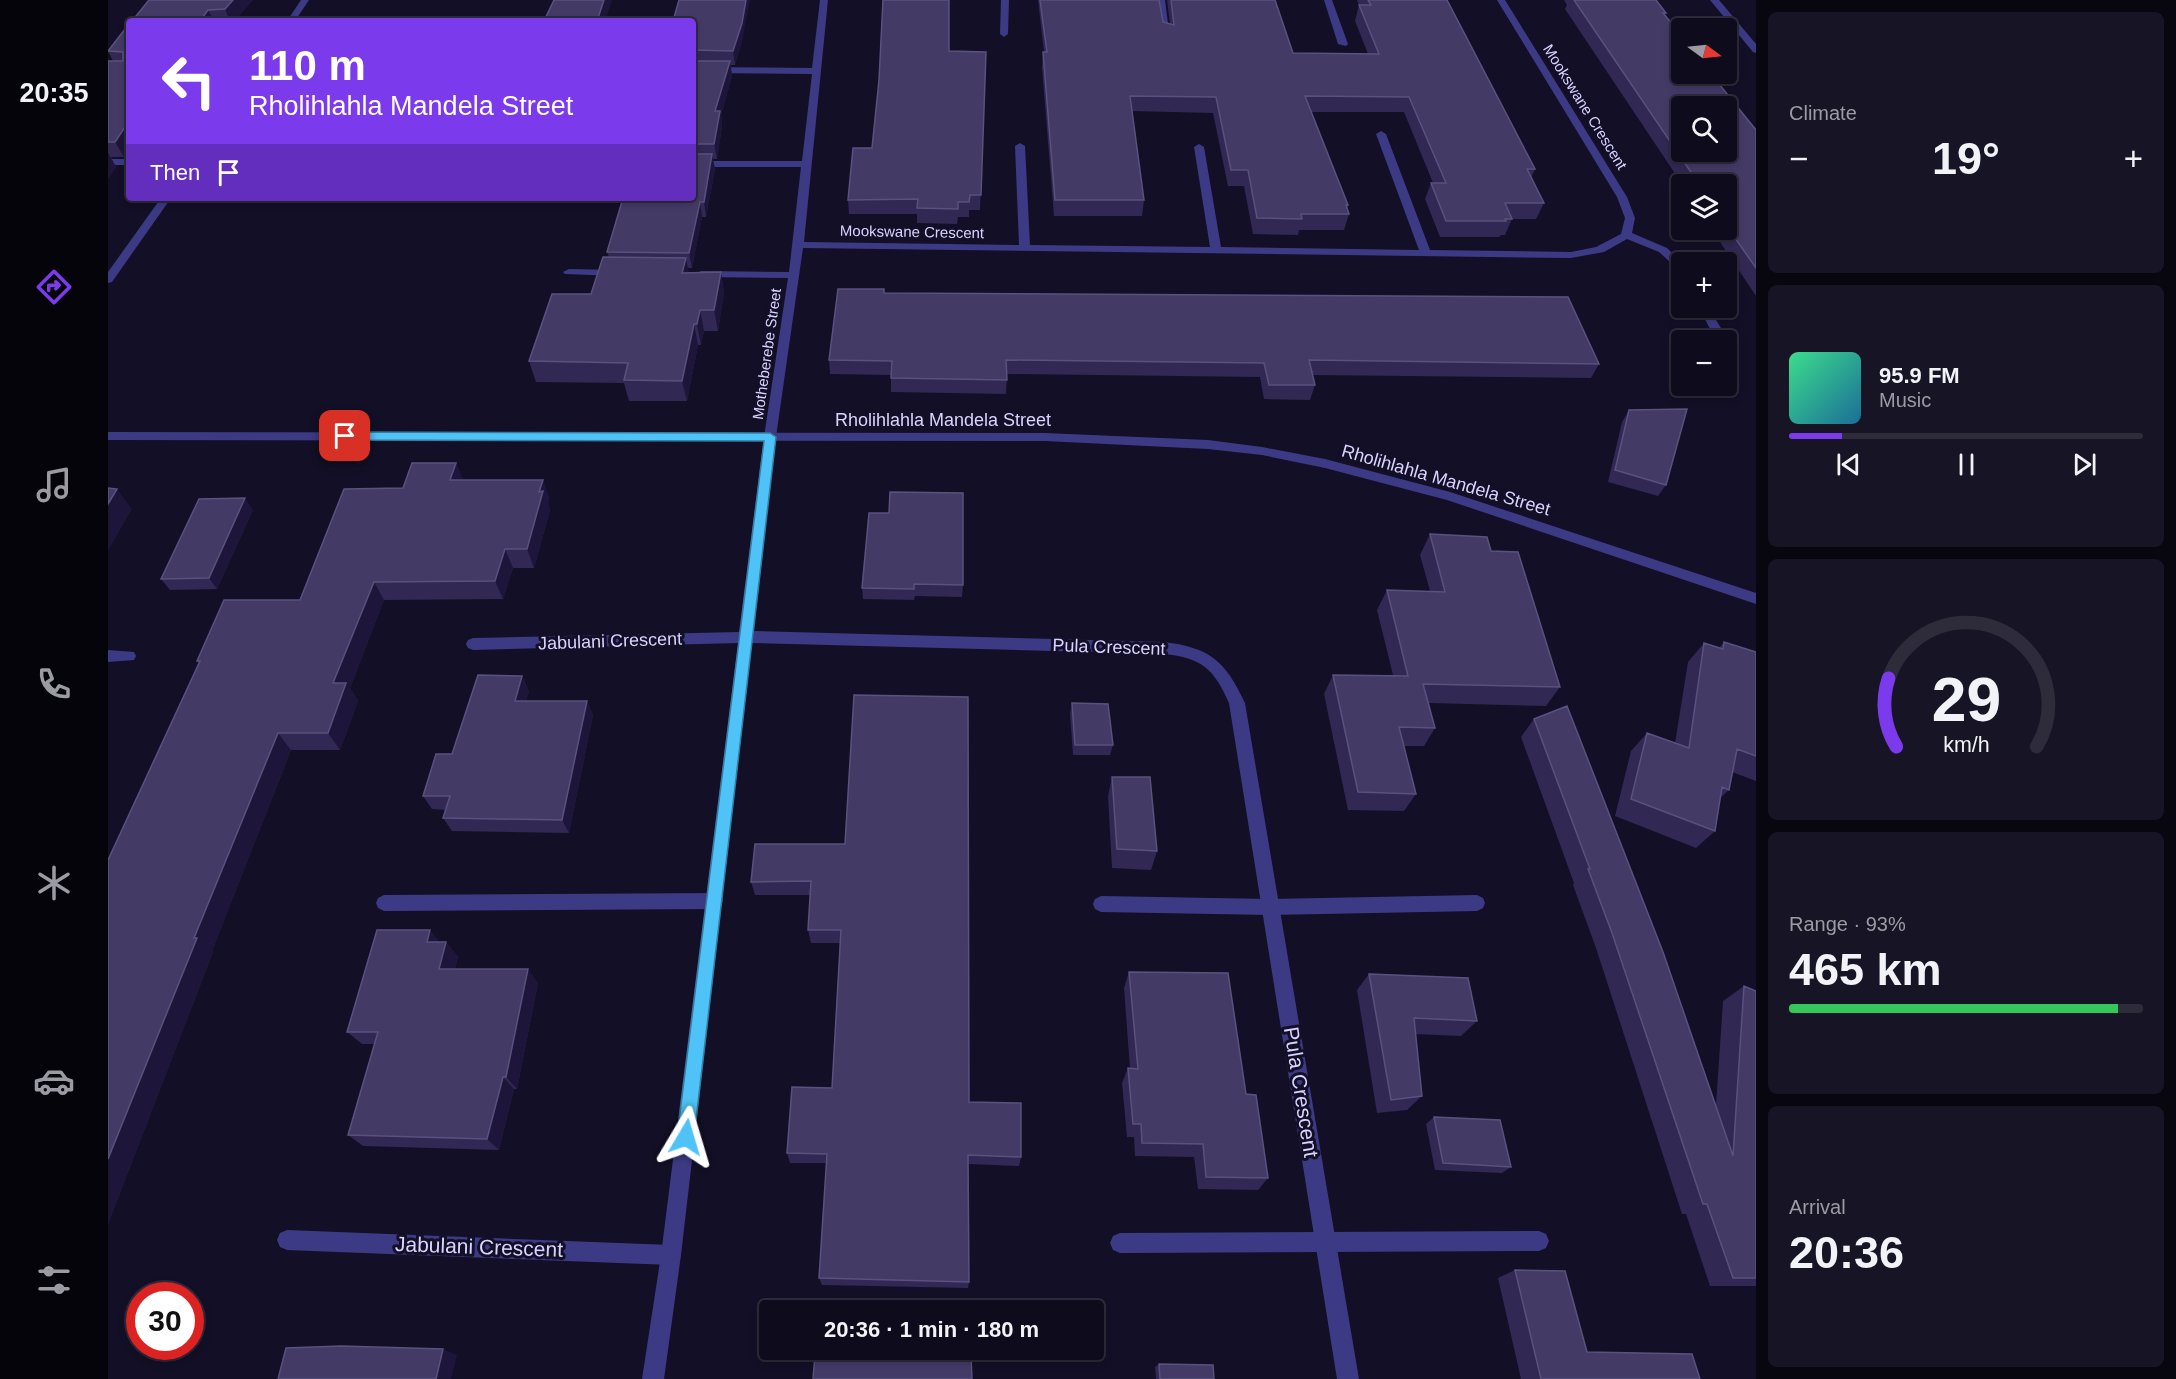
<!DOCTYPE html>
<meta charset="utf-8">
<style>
:root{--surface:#0e0b1c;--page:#171425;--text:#f1f3f6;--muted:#9b9ba3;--line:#2e2b3b;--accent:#7c3aed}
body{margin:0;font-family:Helvetica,sans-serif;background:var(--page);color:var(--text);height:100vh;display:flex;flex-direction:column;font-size:22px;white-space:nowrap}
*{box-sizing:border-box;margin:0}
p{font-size:20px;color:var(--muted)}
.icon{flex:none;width:33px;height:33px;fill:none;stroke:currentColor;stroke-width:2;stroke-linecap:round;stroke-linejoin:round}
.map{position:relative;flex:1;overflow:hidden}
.side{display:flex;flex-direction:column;gap:12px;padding:12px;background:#08060f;width:420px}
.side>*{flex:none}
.top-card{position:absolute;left:18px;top:18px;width:570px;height:183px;border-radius:6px;box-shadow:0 3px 9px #0003,0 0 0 2px var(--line);background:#7c3aed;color:#fff;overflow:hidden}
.needle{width:39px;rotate:105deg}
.fabs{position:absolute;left:1563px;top:18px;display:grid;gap:12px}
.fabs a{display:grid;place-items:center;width:66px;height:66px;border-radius:6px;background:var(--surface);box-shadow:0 3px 9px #0003,0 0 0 2px var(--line);font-size:30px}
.speed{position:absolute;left:18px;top:1282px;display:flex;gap:12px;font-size:30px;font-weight:700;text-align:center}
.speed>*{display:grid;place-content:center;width:78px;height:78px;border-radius:50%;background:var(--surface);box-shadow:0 3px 9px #0003,0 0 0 2px var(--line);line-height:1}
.speed .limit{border:9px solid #d22;background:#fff;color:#111}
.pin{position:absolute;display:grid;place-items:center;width:51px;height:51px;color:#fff;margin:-26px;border-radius:12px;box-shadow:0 3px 9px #0006}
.me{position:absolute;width:66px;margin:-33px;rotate:7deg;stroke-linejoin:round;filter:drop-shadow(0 0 4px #0008)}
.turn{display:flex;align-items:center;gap:21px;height:126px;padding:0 24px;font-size:27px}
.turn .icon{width:78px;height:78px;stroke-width:2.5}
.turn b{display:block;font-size:42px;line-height:51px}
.then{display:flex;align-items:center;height:57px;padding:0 24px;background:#0003;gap:12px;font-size:22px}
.big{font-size:45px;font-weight:800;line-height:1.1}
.side .card{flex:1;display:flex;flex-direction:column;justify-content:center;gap:9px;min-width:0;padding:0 21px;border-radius:9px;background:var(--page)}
.side .dial{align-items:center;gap:0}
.dial svg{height:156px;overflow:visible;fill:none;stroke:var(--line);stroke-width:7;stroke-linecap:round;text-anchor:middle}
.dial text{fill:var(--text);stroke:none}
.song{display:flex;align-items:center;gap:18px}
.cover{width:72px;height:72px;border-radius:9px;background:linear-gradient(135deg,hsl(150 70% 55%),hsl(200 70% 35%))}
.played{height:6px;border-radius:3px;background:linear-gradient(90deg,var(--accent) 15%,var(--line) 15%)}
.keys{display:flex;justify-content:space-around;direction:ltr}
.heat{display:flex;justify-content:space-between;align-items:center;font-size:33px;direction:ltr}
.charge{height:9px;border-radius:4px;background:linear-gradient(90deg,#34c759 93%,var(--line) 0)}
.trip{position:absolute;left:651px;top:1300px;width:345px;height:60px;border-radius:6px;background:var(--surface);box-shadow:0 3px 9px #0003,0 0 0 2px var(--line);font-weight:800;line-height:60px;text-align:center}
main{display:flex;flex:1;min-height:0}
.menu{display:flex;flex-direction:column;width:108px;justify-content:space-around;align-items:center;background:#06040b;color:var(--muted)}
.menu .icon{width:42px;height:42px}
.menu .selected{color:var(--accent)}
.menu b{font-size:27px;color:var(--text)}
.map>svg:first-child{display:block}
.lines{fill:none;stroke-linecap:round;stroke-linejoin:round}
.service{fill:#3d3a85;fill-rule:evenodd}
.minor{fill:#3d3a85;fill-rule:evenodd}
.tertiary{fill:#3d3a85;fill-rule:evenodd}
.wall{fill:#312854}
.shaded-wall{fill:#1d163a}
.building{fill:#433a66;stroke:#5a527e;stroke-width:1.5;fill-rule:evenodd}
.route{fill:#4fc3f7;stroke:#337fa1;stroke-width:1.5}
.labels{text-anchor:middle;stroke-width:6;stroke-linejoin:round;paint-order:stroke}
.far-street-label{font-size:15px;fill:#d9d4ff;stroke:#130f26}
.street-label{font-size:18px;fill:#d9d4ff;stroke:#130f26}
.near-street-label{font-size:21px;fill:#d9d4ff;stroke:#130f26}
</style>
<main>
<nav class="menu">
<b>20:35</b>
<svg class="icon selected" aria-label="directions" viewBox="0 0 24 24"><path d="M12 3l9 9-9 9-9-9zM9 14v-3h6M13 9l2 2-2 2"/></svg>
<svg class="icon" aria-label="music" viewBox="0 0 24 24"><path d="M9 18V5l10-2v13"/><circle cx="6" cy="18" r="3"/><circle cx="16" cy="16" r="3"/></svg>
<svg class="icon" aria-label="phone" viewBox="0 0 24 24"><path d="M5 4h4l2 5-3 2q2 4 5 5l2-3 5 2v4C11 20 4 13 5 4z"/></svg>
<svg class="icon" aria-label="climate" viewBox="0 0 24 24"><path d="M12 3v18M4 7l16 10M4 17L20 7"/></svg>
<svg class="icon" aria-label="car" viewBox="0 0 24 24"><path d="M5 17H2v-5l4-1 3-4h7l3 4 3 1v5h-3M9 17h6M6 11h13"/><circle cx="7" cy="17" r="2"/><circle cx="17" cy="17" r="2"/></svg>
<svg class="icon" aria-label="filters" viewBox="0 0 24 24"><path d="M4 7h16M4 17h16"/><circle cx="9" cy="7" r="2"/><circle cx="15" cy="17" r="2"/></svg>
</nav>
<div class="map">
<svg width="1648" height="1379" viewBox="0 0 1648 1379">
<rect width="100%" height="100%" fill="#130f26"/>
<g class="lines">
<path class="service" d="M0,159H21V165H0Z
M0,650L26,652L28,656L26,660L0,662Z
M607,893L613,896L615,901L613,906L607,909L276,911L270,908L268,903L270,898L276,895Z
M1369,895L1375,898L1377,903L1375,908L1369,911L1162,915L993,912L987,909L985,904L987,899L993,896L1162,899Z
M179,1230L563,1245L570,1248L573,1255L570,1262L563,1265L179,1250L172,1247L169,1240L172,1233Z
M1431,1231L1438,1234L1441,1241L1438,1248L1431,1251L1012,1253L1005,1250L1002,1243L1005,1236L1012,1233Z"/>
<path class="minor" d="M193,0H201L187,21H179Z
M712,0H720L696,242L911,245L907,146L912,143L917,146L922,245L1102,247L1086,147L1091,144L1096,147L1113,247L1311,250L1268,134L1273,131L1278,134L1322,250L1463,252L1488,247L1513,234L1517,218L1509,197L1389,0H1397L1519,197L1527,218L1524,233L1559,248L1574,263V273L1551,252L1519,239L1496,252L1463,258L695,248L668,437L646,631L1056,642C1103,648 1117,661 1137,703L1251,1379H1229L1121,703C1106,669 1094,658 1056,654L644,643L573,1255L556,1379H534L553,1255L630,643L365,650L360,648L358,644L360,640L365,638L631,632L656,437L680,278L593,277L587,274L593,271L681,272L693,167H585V161H694L704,74L585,73V67L704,68Z
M893,0H901L900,34L896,37L892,34Z
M1049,0H1057L1062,39L1055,37Z
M1216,0H1224L1240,44L1238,46L1230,44Z
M1602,0H1611L1648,44V53L1645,52Z
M53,198H63L4,282L0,283V272Z
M461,269L509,270L515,273L509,276L457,274L455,272Z
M1591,308H1601L1620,340L1618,342L1608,340Z"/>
<path class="tertiary" d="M0,432L937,433L1100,440L1154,447L1217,459L1342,492L1648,593V604L1339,500L1217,468L1154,455L1100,449L937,441L0,440Z"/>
</g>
<path class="wall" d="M41,0H145L126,21H24Z
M930,0H1051L1055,22L1062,24L1059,0H1167L1185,53L1260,54L1247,21L1251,5L1249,0H1339L1427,169L1423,178L1436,203L1428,219H1404L1397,235H1393L1391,237H1332L1317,199L1323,183H1325L1296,112H1203L1240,205L1239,209L1241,214L1236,230H1191L1190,235L1145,234L1136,186H1120L1105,113L1024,111L1036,200L1034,216H946L934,68L935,52H936Z
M1456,0H1548L1558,13L1557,16L1648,130V296L1604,230H1618V184H1574L1457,9L1459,5Z
M585,21L635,37L627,65H623L624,76L613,115L614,126L609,159H605L607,169L598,217H594L584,268H580V273L613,272L616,293L610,331H596L593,345H590L579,401H521L516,383L428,382L421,361L483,294L501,257L499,252L585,198Z
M21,24V149L16,157H3L8,167L0,179V61H5L0,51Z
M841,51L878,52L872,210H861V217H850L849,224L809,223V214H741L740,200L764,148Z
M776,293L1491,364L1483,378L1204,375L1207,385L1202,400L1156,399L1152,377L899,374L898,394L783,392V375L722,374L721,360Z
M1521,410L1558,485L1550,496L1500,482L1514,422Z
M348,463L355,480H435L441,498L440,504L442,510L426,568H405L395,599L276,600L242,688L250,701L232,750H183L104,951L105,952L0,1224V860L91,663L89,661L192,600L295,488Z
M145,510L109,589L62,590L53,579Z
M761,513L855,585L854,597L807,596L806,600L755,599L754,588Z
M1322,534L1383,551L1452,687L1438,706L1321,703L1327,728L1316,746H1295L1308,794L1296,811L1240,810L1216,694L1225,675H1285L1269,610L1279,590L1322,591L1312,555Z
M1616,642L1648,652V781L1624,772L1621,790L1612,798L1607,831L1588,848L1507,816L1523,751L1539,733L1567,743L1580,662L1596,643L1611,648Z
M414,676L421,691L418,701H479L485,715L461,833L344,831L335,818L338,810L324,809L315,796L344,754Z
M964,703L1005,745L1002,755H965L962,714Z
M1426,719L1608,1105L1615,1001L1636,986L1648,991V1286H1602L1578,1214H1574L1488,948L1465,885L1466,883L1413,737Z
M1004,777L1049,851L1043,870L1004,868L1000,796Z
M737,844L861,1102L913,1157L911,1166L860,1164L861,1282L860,1288L714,1285L711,1278L719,1163H682L679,1153L724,1088L732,943H703L700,930L702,895H647L643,882Z
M332,942H338L350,957L347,969L430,983L409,1089H406L391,1150L255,1146L240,1135L266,1044H254L239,1032Z
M1021,972L1138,1094L1160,1178L1150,1190L1090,1189L1086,1157L1027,1156L1026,1137H1019L1014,1083L1020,1068H1022L1016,988Z
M1261,974L1369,1021L1353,1036L1307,1034L1314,1096L1299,1110L1269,1113L1249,990Z
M1326,1117L1403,1167L1394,1173L1327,1170L1318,1124Z
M1407,1270L1479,1352L1592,1379H1413L1390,1278Z
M1051,1364L1106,1379H1048L1047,1367Z"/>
<path class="shaded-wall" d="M125,0H145L126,21H122L117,9Z
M496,0H504L497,21H489Z
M638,0H642L635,37L627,65L625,51Z
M100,10L106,21H92Z
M622,61L624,76L613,115L614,126L609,159L606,144L607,111Z
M21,121V149L16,157L7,142Z
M0,153L8,167L0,179Z
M604,154L607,169L598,217L596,202Z
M592,202L594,217L584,268L581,253Z
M578,258L582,279L574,273Z
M613,272L616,293L610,331L606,310Z
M592,310L596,331L593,345L589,324Z
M586,324L590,345L579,401L574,381Z
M348,463L356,482L342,480Z
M435,480L441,498L440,504L442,510L426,568L419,549Z
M9,489L24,509L0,551V504Z
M137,498L145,510L109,589L101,578Z
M397,549L405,568L395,599L387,581Z
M266,582L276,600L242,688L250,701L232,750L220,733L225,683Z
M414,676L421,691L414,715L407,701Z
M479,701L485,715L461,833L454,820Z
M170,733L183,750L104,951L105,952L0,1224V1159L86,938Z
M322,930L334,945L319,942Z
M338,942L350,957L343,983L331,969Z
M420,969L430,983L409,1089L398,1077Z
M395,1077L406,1089L391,1150L379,1139Z
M335,1349L349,1355L343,1379H328Z"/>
<path class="building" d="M41,0H125L117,9L100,10L92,21H24Z
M446,0H496L489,21H436Z
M571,0H638L634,23L625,51L585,50V21H565Z
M775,0H841V51L878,52L873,195H862L861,202H850V209L809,208L810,199L740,200L745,148H764L771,80Z
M932,0H1051L1055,22L1066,25L1063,0H1167L1185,53L1271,54L1251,5H1263L1260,0H1339L1427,169H1419L1436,203H1397L1404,219H1397L1398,221H1338L1323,183H1338L1301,97L1197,96L1240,205H1238L1241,214H1193L1194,219L1149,218L1140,170H1123L1108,97L1022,96L1036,200H947L935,52H939Z
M1466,0H1548L1558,13H1555L1574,36V74H1603L1648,130V268L1618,225V184H1591ZM1574,106H1618V152H1574Z
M21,24V121L7,142H0V61H15V52L0,51Z
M585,61H622L607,111H612L606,144H585Z
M585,154H604L596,202H592L581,253L499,252L515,198H585Z
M495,257L578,258L574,273L613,272L606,310H592L589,324H586L574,381L516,380L520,363L421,361L444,294H483Z
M730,289H776V293L1460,297L1491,364L1201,360L1207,385H1161L1156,363L898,360L899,380L783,378L784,361L721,360Z
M1579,409L1558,485L1507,470L1521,410Z
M304,463H348L342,480H435L431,492L435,491L419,549H397L387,581L266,582L225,683H238L220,733H170L86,938H89L0,1159V860L92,661H89L116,600H192L236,489L295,488Z
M0,488L9,489L0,504Z
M782,492L855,493V585L806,584V589L754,588L761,513H781Z
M137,498L101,578L53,579L91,499Z
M1322,534L1379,537L1383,551L1410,552L1452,687L1315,684L1327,728L1291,727L1308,794L1250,792L1225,675L1300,676L1279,590L1337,592Z
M1616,642L1648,652V756L1629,749L1621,790L1614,787L1607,831L1523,799L1539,733L1581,748L1596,643L1615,649Z
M370,675L414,676L407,701H479L454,820L335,818L342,796H315L328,754H344Z
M746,695L860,697L861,1102L913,1103V1157L860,1155L861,1282L711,1278L719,1154L679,1153L684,1087L724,1088L733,930H700L703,881L643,882L647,844H737Z
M964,703L1000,704L1005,745H967Z
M1459,706L1555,952L1625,1156L1636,986L1648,991V1278H1625L1599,1204H1595L1504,933L1480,869H1482L1426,719Z
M1004,777H1042L1049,851L1009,849Z
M269,930H322L319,942H338L331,969H420L398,1077H395L379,1139L240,1135L270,1032H239Z
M1021,972L1120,973L1138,1094L1148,1095L1160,1178L1098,1177L1095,1144L1034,1143L1033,1124H1025L1020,1068L1030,1069Z
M1261,974L1360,978L1369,1021L1306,1018L1314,1096L1283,1100Z
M1326,1117L1392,1120L1403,1167L1335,1163Z
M1407,1270L1457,1271L1479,1352L1584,1354L1592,1379H1433Z
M233,1346L335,1349L328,1379H170L178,1348Z
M707,1355L863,1356L864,1379H705Z
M1051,1364L1105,1365L1106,1379H1052Z"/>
<path class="route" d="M237,432L662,433L668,437L586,1137L584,1143L578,1146L571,1143L569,1137L656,441L237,440L231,436Z"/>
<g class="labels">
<g class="far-street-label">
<text transform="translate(1477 107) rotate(58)" y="5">Mookswane Crescent</text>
<text transform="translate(804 232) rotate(1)" y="5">Mookswane Crescent</text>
<text transform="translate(659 354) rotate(-82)" y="5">Motheberebe Street</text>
</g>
<g class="street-label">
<text x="835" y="426">Rholihlahla Mandela Street</text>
<text transform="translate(1338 480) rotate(16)" y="6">Rholihlahla Mandela Street</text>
<text transform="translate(502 641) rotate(-2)" y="6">Jabulani Crescent</text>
<text transform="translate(1001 647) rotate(2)" y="6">Pula Crescent</text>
</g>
<g class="near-street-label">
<text transform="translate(1193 1092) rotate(81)" y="7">Pula Crescent</text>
<text transform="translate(371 1247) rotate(2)" y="7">Jabulani Crescent</text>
</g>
</g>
</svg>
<div class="fabs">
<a><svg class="needle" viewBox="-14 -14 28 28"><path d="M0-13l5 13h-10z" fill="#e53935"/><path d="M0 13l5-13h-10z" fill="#9b9ba3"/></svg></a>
<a><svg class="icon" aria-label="search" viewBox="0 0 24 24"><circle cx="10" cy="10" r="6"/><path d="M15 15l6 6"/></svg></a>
<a><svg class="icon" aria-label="layers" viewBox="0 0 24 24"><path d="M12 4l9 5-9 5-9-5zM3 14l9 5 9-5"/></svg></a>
<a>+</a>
<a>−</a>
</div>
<div class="speed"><div class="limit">30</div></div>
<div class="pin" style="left:237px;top:436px;background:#d93025"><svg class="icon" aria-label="arrive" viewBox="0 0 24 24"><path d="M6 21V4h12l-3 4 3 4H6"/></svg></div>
<svg class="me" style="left:578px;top:1137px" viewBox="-20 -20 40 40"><path d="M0-17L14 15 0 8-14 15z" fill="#4fc3f7" stroke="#fff" stroke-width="4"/></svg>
<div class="trip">20:36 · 1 min · 180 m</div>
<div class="top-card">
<div class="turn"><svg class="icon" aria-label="left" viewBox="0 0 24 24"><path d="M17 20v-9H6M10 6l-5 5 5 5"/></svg><div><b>110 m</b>Rholihlahla Mandela Street</div></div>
<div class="then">Then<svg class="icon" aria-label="arrive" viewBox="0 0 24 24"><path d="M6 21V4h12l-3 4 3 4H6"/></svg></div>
</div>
</div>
<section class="side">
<div class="card"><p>Climate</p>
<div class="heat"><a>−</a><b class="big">19°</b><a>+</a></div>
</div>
<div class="card">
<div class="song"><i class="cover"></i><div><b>95.9 FM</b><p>Music</p></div></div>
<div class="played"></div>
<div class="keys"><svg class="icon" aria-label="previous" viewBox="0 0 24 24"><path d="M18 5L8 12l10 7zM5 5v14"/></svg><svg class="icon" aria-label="pause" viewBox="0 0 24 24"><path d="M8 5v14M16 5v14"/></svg><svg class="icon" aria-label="next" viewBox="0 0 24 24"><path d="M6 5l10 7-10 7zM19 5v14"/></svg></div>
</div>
<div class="card dial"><svg viewBox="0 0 100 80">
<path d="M14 69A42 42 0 1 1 86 69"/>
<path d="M14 69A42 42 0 0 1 10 34" stroke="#7c3aed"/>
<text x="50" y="56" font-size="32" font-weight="700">29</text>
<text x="50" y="72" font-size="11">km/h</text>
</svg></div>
<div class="card"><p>Range · 93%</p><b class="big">465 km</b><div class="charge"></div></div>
<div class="card"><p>Arrival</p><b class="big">20:36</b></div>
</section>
</main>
